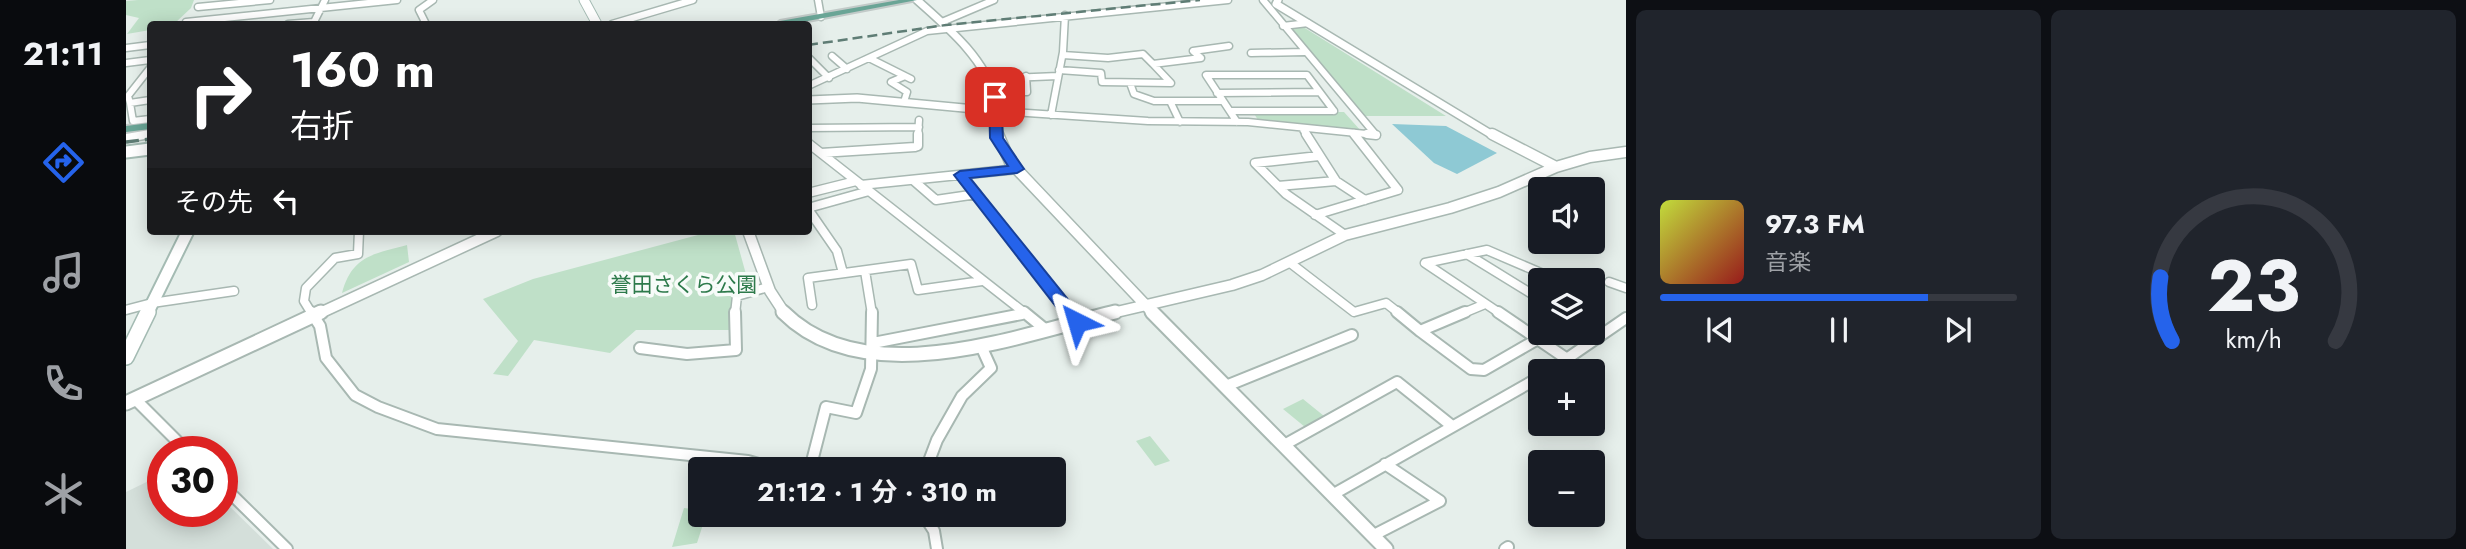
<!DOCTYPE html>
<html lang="ja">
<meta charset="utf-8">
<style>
:root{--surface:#171b24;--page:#20242c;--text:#f1f3f6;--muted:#9ea1a6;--line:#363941;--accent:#2563eb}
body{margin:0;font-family:Jost,"Noto Sans JP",sans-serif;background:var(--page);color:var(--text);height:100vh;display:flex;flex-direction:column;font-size:26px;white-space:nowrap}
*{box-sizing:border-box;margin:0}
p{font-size:23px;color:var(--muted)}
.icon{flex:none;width:38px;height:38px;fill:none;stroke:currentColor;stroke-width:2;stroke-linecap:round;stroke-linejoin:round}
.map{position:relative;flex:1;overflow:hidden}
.side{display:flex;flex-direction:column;gap:10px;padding:10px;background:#0d0f14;width:840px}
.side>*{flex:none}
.hud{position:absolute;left:21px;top:21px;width:665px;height:214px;border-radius:7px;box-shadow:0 4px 18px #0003;background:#202124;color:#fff;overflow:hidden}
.controls{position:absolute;left:1402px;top:177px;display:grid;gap:14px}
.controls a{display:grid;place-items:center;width:77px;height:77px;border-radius:7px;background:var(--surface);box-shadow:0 4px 18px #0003;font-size:35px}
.speed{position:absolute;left:21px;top:436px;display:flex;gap:14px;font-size:35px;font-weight:700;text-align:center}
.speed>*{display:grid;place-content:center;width:91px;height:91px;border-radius:50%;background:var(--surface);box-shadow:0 4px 18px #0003;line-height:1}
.speed .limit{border:10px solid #d22;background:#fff;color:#111}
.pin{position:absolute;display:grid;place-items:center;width:60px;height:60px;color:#fff;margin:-30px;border-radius:14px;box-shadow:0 4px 10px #0006}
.me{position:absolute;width:77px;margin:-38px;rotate:320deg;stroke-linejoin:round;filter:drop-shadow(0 0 5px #0008)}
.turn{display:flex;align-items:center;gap:24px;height:147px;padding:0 28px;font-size:32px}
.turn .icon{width:91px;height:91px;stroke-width:2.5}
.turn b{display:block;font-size:49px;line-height:60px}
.then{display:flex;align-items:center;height:66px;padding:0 28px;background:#0003;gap:14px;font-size:26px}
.side .widget{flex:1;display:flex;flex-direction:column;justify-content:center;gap:10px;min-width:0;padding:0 24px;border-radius:10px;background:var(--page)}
.side .dial{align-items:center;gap:0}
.dial svg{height:182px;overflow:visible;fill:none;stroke:var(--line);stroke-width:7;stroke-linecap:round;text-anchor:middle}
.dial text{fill:var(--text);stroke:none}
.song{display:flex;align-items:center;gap:21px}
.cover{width:84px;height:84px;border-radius:10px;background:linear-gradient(135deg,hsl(70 70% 55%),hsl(0 70% 35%))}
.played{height:7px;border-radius:4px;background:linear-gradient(90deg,var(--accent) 75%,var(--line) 75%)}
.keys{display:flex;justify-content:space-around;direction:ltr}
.side .tiles{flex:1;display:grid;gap:10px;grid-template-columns:repeat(2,1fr)}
.trip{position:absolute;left:562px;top:457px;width:378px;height:70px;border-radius:7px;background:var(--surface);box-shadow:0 4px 18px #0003;font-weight:700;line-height:70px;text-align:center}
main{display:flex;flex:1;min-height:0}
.dock{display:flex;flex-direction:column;width:126px;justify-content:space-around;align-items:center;background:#090b0e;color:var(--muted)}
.dock .icon{width:49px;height:49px}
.dock .active{color:var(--accent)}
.dock b{font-size:32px;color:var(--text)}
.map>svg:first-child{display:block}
.built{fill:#d4dfda}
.green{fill:#bfe0c8}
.water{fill:#8ec9d4}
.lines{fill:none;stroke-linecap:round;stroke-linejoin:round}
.minor-far2-casing{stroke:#a8b8b2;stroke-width:9}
.minor-far1-casing{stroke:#a8b8b2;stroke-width:11}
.minor-casing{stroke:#a8b8b2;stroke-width:14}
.tertiary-far2-casing{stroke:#a8b8b2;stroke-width:10}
.tertiary-far1-casing{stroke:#a8b8b2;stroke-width:13}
.tertiary-casing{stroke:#a8b8b2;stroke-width:17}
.secondary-far2-casing{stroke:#a4bbb3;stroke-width:11}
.secondary-far1-casing{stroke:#a4bbb3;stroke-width:15}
.secondary-casing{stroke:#a4bbb3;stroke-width:18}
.primary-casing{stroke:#c2cac8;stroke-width:4}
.minor-far2{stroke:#fff;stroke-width:6}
.minor-far1{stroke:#fff;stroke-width:8}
.minor{stroke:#fff;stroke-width:10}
.tertiary-far2{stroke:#fff;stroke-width:7}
.tertiary-far1{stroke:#fff;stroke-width:10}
.tertiary{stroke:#fff;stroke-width:13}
.secondary-far2{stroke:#fff;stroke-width:9}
.secondary-far1{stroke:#fff;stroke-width:11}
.secondary{stroke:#fff;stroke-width:15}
.primary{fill:#6aa596;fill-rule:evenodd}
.rail-far1{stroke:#5f7d75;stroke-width:2.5;stroke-dasharray:10 5;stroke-linecap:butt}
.rail{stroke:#5f7d75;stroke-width:3.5;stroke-dasharray:13 6;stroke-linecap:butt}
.route{fill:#2563eb;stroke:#184099;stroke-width:2}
.labels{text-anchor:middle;stroke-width:7;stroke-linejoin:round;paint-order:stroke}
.park-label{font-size:21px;fill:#2d7a4b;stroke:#f7fbf9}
</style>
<main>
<nav class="dock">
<b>21:11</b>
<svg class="icon active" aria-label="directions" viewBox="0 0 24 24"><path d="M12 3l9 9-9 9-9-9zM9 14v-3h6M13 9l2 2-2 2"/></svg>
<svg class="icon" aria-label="music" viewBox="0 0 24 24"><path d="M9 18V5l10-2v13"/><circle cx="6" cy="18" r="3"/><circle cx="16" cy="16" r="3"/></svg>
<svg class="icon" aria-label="phone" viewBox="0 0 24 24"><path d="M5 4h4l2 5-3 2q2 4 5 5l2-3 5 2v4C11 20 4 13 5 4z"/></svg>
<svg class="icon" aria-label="climate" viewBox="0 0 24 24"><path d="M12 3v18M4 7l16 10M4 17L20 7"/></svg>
</nav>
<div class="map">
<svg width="1500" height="549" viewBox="0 0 1500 549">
<rect width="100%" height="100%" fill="#e6efeb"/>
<path class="built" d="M37,474V511H96V499L147,549H0V492Z"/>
<path class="green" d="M12,0H68L65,8L48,24H24V30L1,34L13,18L0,15V1Z
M1174,25L1320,116H1237L1162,27Z
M1127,112H1218L1235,131L1132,120Z
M587,231H608L623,285L606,288L605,330H510L484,353L408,340L382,376L367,374L392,341L357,299L407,279Z
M281,245L283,262L216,293C226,256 247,254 281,245Z
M1177,399L1198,416L1179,427L1157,409Z
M1024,436L1044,461L1029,466L1010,441Z
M558,508L574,510V514L580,515L571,543L546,547Z"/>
<path class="water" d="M1266,124L1320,126L1371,153L1331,174L1308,163Z"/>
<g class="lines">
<defs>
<path id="minor-far2" d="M692,0L695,17
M1137,0L1250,135
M72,7L144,0
M60,22L271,0
M816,22L868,0
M162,24L188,22
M187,24L199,0
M300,24L293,10L307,0
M486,24L567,0
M1157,26L1182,23
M0,48L24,45
M1125,53L1179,52
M937,55L982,58L1017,54L1027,64
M706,56L721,69
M682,57L703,78
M743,58L785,79
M0,63L24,60
M24,68L2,96L4,103L24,100
M933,70L975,73L976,82L1045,83L1027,64L1075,58L1067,51L1103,46
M861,79L932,76
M1004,83L1008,94L1028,101H1044
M682,86L801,31L1102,0
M867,91L901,92L900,76
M1091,93L1193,92
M778,102L781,92L765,82L779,76
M4,103L7,121L24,119
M870,111L1022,121L1122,122L1250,135
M1104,111H1208
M925,115L937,52L939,15
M1054,122L1044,101H1096
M1111,122L1080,75H1181L1208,111
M682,128L793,127
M1176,128L1181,136
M1227,133L1229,136
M13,136L24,134
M792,136L793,120"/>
<path id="minor-far1" d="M1180,134L1210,181L1239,200
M1241,134L1250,135
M0,138L24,134
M682,143L900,314
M695,153L789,147L792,146V134
M1193,156L1129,163L1160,194L1219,235
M834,175L945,314
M787,180L810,200L851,194
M735,185L891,169
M1152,186L1210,181
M682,193L730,181
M682,208L743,191
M682,209L711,251L717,273
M1189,215L1272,190L1228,134
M1341,254L1414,299
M1163,262L1228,312L1260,303L1274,314
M739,271L746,314
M1483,282L1500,288
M1466,293L1473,300L1466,304
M686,305L682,278L785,264L792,290L856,281
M0,310L26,303L108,291
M186,314L178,301L180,288L209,258L232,254L233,231
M609,314L611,296L642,287
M1335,314L1359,304
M1375,314L1299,263L1361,250L1431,280"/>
<path id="minor" d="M185,312L194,326L200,358L229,395L252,407L311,429L622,461L650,469
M898,312L920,330
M943,312L951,322
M1271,312L1294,331
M1339,312L1294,331L1345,369L1358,370L1424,332
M1372,312L1441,359
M747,343L896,314
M514,348L561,354L610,350L609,312
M1423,371L1500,318
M1100,386L1226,335
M9,399L62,452
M1158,445L1271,382L1326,426
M684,469L700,407L730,413L745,369L746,312
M800,469L811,440L836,396L865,368L855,346
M96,485L161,549
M1206,495L1414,377
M797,514L808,531L811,549
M1246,536L1314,501L1259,464
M1379,549L1382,547"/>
<path id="tertiary-far2" d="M791,0C820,26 859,58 869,98C872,110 870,123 872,136
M1152,0L1150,4L1368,136
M682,100L731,98L870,111"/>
<path id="tertiary-far1" d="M872,134L884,162L1028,314
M1366,134L1430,167
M622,231L644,291L659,314
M192,314L371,231
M982,314L1106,285L1136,275L1219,235L1324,208L1373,192L1430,167L1464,157L1500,152"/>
<path id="tertiary" d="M657,312C740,395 893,335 989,312
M1026,312L1260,549
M0,403L195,312"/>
<path id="secondary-far2" d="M458,0L471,24"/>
<path id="secondary-far1" d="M0,152L24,149
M21,314L62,231"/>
<path id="secondary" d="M0,357L22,312"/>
<path id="primary" d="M773,0H791L666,24H650L654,21Z
M24,123V129L0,132V126Z"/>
</defs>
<use href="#minor-far2" class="minor-far2-casing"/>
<use href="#minor-far1" class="minor-far1-casing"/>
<use href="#minor" class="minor-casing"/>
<use href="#tertiary-far2" class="tertiary-far2-casing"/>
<use href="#tertiary-far1" class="tertiary-far1-casing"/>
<use href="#tertiary" class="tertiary-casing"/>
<use href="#secondary-far2" class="secondary-far2-casing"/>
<use href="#secondary-far1" class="secondary-far1-casing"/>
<use href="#secondary" class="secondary-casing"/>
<use href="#primary" class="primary-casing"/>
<use href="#minor-far2" class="minor-far2"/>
<use href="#minor-far1" class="minor-far1"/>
<use href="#minor" class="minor"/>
<use href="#tertiary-far2" class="tertiary-far2"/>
<use href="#tertiary-far1" class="tertiary-far1"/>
<use href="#tertiary" class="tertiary"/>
<use href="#secondary-far2" class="secondary-far2"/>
<use href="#secondary-far1" class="secondary-far1"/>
<use href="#secondary" class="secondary"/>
<use href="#primary" class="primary"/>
<path class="rail-far1" d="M682,45L820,25L1074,0"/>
<path class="rail" d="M0,142L24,139"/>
</g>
<path class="route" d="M869,93L875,97L877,138L898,169L891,173L844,178L957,318L960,322L957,326H945L828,175L834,171L882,166L864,138L863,97Z"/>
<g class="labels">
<g class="park-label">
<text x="558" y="292">誉田さくら公園</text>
</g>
</g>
</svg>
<div class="controls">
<a><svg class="icon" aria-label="sound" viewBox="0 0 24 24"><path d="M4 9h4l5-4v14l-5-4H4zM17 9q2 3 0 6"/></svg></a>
<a><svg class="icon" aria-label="layers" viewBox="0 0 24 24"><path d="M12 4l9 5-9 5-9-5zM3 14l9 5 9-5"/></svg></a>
<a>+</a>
<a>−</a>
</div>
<div class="speed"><div class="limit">30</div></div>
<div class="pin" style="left:869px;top:97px;background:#d93025"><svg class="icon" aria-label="arrive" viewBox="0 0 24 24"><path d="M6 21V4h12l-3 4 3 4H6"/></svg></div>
<svg class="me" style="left:951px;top:322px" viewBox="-20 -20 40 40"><path d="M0-17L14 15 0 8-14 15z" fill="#2563eb" stroke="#fff" stroke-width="4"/></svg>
<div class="trip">21:12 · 1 分 · 310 m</div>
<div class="hud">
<div class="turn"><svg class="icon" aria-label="right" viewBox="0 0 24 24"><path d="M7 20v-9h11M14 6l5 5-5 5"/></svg><div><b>160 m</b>右折</div></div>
<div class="then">その先<svg class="icon" aria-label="left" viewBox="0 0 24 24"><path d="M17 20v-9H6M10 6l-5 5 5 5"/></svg></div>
</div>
</div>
<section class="side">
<div class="tiles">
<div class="widget">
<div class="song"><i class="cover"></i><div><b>97.3 FM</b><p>音楽</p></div></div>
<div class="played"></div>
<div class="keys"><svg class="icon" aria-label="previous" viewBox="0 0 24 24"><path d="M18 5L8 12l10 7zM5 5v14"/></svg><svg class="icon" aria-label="pause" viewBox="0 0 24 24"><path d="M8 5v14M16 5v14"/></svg><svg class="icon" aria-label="next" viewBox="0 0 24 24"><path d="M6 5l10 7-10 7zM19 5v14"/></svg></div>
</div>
<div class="widget dial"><svg viewBox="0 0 100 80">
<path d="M14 69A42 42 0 1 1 86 69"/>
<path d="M14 69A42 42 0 0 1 9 41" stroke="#2563eb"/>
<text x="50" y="56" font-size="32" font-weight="700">23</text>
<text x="50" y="72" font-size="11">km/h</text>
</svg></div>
</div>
</section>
</main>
